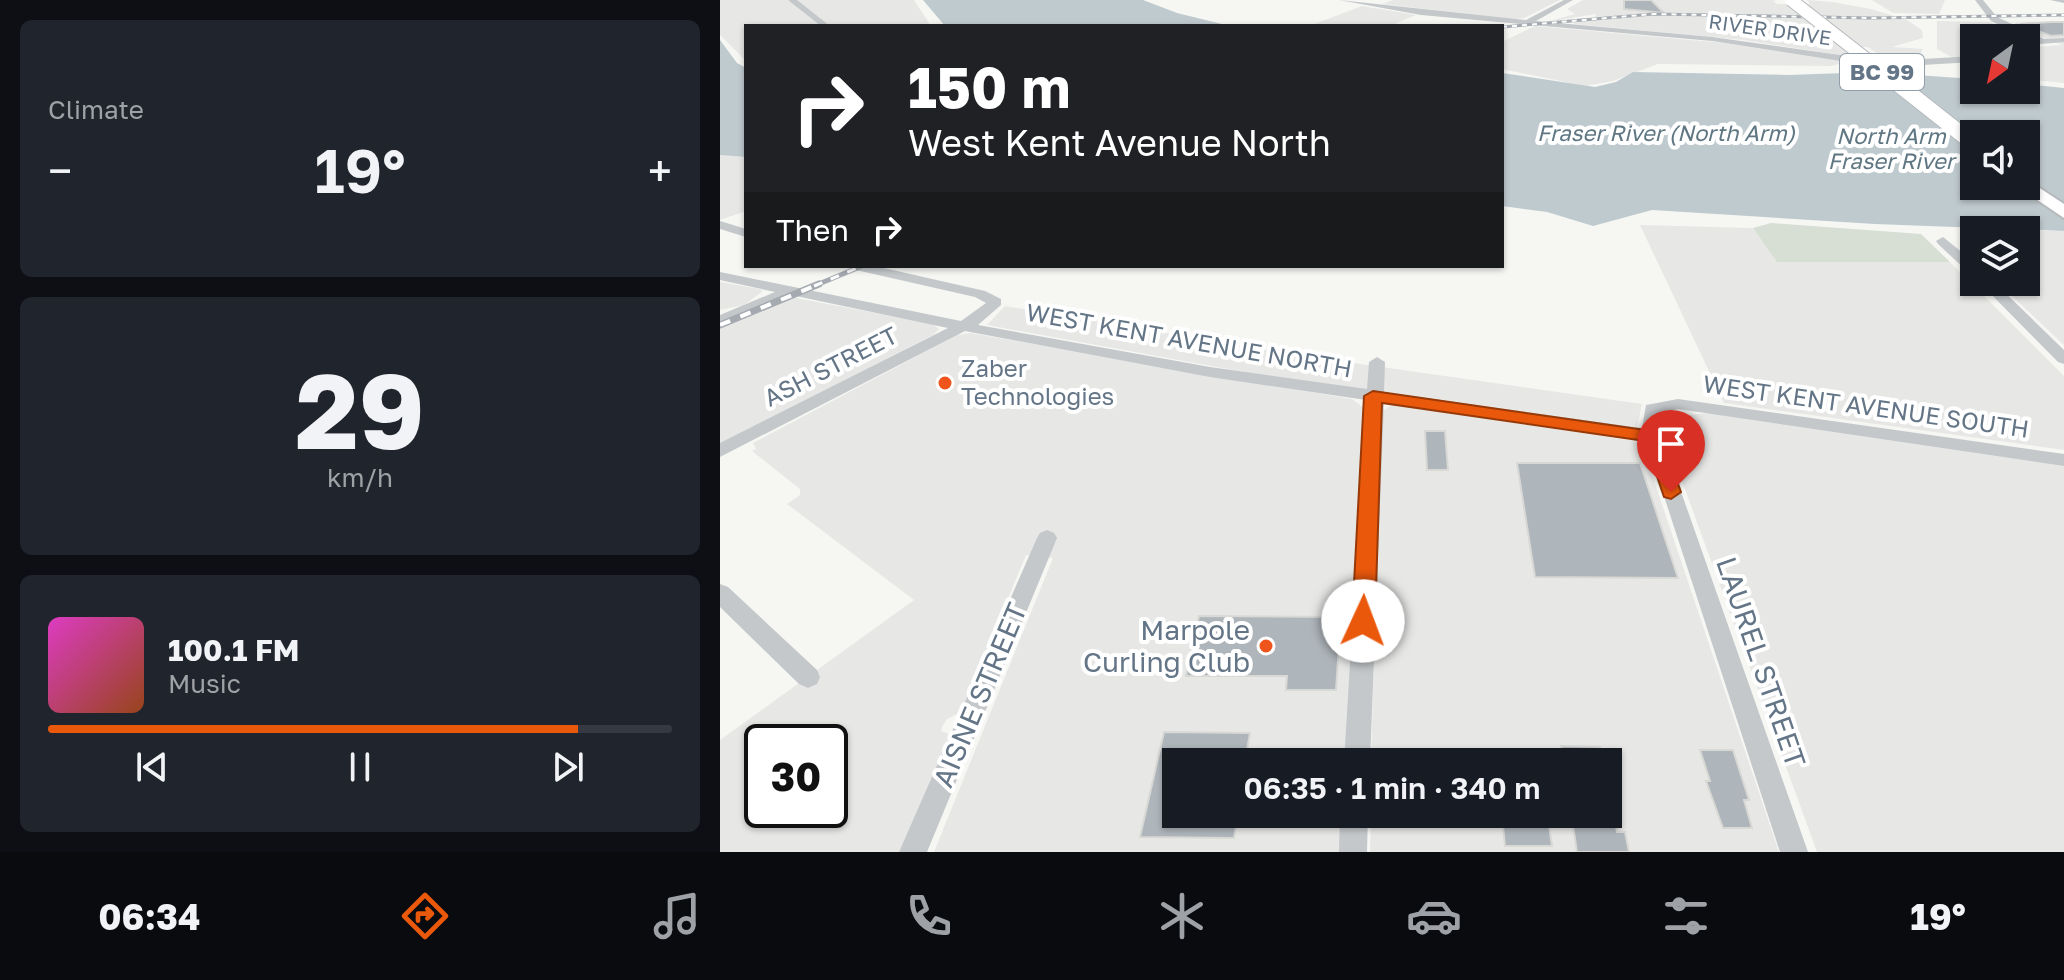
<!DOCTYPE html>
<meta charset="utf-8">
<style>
:root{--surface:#171b24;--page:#20242c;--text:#f1f3f6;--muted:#9ea1a6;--line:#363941;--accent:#ea580c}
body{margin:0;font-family:"Golos Text",sans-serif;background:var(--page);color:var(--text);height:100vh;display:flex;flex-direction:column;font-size:30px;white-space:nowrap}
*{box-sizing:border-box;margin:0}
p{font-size:26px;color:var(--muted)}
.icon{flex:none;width:44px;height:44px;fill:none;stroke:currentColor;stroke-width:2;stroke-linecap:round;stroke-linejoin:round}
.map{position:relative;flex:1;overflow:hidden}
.sheet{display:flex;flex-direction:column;gap:20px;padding:20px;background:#0d0f14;width:720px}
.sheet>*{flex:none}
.hud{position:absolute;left:24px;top:24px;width:760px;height:244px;border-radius:0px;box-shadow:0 2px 6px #0004;background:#202124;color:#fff;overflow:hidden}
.needle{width:52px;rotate:213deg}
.controls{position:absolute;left:1240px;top:24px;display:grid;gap:16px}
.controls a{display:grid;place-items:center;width:80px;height:80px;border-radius:0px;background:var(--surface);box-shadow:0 2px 6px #0004;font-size:40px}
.speed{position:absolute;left:24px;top:724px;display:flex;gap:16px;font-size:40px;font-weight:700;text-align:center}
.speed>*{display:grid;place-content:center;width:104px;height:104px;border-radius:50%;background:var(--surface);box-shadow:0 2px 6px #0004;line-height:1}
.speed .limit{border:4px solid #111;border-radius:12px;background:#fff;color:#111}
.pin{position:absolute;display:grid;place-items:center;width:68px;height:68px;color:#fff;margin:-82px -34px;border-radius:50% 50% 50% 0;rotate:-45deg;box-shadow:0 0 8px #0007}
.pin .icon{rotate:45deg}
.me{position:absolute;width:88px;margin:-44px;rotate:2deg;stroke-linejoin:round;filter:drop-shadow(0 0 6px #0008)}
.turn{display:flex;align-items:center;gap:28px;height:168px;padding:0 32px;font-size:36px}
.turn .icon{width:104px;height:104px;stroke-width:2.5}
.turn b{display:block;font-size:56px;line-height:68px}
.then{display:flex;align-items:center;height:76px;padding:0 32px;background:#0003;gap:16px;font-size:30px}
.big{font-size:60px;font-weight:600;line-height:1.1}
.sheet .tile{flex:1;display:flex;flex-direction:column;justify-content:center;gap:12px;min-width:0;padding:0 28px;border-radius:12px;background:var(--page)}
.sheet .dial{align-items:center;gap:0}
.dial b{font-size:104px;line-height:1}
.song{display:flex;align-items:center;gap:24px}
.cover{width:96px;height:96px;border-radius:12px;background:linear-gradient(135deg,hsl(310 70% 55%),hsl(20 70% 35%))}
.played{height:8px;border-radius:4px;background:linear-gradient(90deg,var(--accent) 85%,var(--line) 85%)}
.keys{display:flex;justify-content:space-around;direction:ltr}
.heat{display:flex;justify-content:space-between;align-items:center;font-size:44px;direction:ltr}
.trip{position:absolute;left:442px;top:748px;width:460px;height:80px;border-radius:0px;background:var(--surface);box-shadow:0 2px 6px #0004;font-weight:600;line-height:80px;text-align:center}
.tab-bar{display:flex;height:128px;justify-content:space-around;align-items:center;background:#090b0e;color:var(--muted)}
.tab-bar .icon{width:56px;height:56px}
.tab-bar .current{color:var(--accent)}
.tab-bar b{font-size:36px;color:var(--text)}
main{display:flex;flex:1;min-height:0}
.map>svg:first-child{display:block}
.built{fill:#e7e8e6;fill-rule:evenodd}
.green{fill:#d7ded3}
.water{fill:#bfcacf;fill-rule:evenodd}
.building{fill:#aeb5bb;stroke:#d8d8d5;stroke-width:2}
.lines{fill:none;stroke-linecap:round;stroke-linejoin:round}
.highway-casing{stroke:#b6babd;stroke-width:4}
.minor{fill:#c4c8cb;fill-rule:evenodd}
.highway{fill:#fff;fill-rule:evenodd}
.rail-far2-casing{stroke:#a4aab0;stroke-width:3}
.rail-far1-casing{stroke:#a4aab0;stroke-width:5}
.rail-casing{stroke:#a4aab0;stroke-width:7}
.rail-far2{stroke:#fff;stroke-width:2;stroke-dasharray:5;stroke-linecap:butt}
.rail-far1{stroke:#fff;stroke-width:3;stroke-dasharray:9;stroke-linecap:butt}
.rail{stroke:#fff;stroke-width:4;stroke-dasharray:11;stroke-linecap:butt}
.highway-bridge-far1-casing{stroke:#b6babd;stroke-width:14;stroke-linecap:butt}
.highway-bridge-casing{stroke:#b6babd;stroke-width:17;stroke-linecap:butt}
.highway-bridge-far1{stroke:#fff;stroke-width:12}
.highway-bridge{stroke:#fff;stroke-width:15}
.route{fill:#ea580c;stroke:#983908;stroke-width:2}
.poi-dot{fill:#ee541b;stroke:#fff;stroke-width:3}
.labels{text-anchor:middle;stroke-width:8;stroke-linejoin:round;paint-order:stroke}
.far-street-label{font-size:20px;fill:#637586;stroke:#fff}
.shield{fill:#fff;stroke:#929eaa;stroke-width:2}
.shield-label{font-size:22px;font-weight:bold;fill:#637586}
.far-water-label{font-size:22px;font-style:italic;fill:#5f7783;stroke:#fff}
.street-label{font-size:24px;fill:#637586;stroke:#fff}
.poi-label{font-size:24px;fill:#637586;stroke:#fff;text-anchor:start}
.near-poi-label{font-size:28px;fill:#637586;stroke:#fff;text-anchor:end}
.near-street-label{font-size:28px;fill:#637586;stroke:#fff}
</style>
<main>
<section class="sheet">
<div class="tile"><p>Climate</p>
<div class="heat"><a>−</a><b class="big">19°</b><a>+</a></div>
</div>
<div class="tile dial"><b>29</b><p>km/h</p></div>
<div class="tile">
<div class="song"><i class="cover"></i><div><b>100.1 FM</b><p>Music</p></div></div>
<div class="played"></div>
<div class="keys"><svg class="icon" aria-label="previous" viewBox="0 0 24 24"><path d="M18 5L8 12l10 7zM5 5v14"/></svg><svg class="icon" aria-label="pause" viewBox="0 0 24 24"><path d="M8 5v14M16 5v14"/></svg><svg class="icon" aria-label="next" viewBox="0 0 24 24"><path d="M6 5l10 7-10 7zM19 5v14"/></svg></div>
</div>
</section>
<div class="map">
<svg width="1344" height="852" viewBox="0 0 1344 852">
<rect width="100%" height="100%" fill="#f6f7f3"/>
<path class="built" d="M0,0H194L211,26H26V61L0,35Z
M673,0H840L804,18L794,19L662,4Z
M863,0H1058L1053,1L1057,4H1090L1087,0L1112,2L1151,9L1187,20L1202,30L1203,38L1172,47L1203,49L1197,59H1165L1148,47H1128L1138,58L1024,40L854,24L857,18H875L876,14L826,22L855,14L847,9Z
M1152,0H1225L1219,14L1173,13Z
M642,6L696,15L670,26H589Z
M1217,21L1270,22L1298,38H1254V57L1233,58L1217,49Z
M1344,22V83L1306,79V48L1342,45L1303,30L1295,23Z
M815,26L1004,43L1128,62L1111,66L938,64L893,81L865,86L782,69V42Z
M0,155L26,157V211L0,220Z
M920,225L1033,228L1058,262H1230L1344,376V450L1004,403Z
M1306,231H1344V345L1277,282H1306Z
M0,282L40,289L43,291L24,305L0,310Z
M71,297L213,324L219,329L213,335L0,445V326Z
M285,306L570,354L922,404L917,427L535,374L267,325Z
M251,333L632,399L644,408L628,762H456V814H624L620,852H214L333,558L306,555L241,712L227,719L223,725L221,731L233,735L179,852H0V740L194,600L67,504L80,495V489L32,451L36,449L33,443L237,335ZM42,742H110V810H42Z
M673,404L914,441L922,445L1059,852H650L651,814H888V762H651L661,412Z
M992,413L1344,464V852H1097L947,440L944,424L950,416Z"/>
<path class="green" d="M1051,223L1201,234L1230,262H1057L1033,228Z"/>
<path class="water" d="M203,0H423L457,13L510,26H225Z
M0,40L17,63L26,68V157L0,155Z
M913,72L1069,75L1152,72L1254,79V90H1306V84L1344,88V231L1155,224L932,210L873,226L827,212L782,206V73L875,87L896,82ZM1254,134H1306V186H1254Z"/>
<path class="building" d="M904,0H931L944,13L904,9Z
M1331,22H1344V35L1331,36L1300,24Z
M705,431H725L728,470H707Z
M797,463H920L958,578L815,577Z
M479,616L621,617L616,690H566L567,676H466Z
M444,732L530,733L525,762H456V814H518L514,838L420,837Z
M841,746L880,747L883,762H843Z
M980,750H1013L1029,800H1024L1032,828H1003L986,781H990Z
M758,814H894L897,832H905L909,852H857L853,826H829L832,846H785L783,826H759Z"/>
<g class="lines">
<defs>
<path id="highway" d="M1306,179L1344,204V218L1300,188L1306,186Z"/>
</defs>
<use href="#highway" class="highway-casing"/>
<path class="minor" d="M68,0H77L110,26H101Z
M619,0L806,20L844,0H853L816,21L992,37L1127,56L1185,60L1254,56V62L1185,66L1127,62L992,41L701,15Z
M1255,0H1263L1277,17L1324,39L1344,38V42L1308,45V41L1313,40L1271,21Z
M1330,0H1344V3Z
M0,221L26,229V237L0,229Z
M1223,237L1254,262V274L1249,273L1218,244L1216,241Z
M129,266H155L265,291L281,299V305L258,325L490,367L647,389L649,362L657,357L665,362L664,392L922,428L926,405L958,399L1344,454V466L958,409L940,413L939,425L947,452L1088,852H1060L926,441L664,402L650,762H624L646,400L490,377L245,331L0,457V443L228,328L71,295L0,326V315L55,292L0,280V272L241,321L266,303L255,297L136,270Z
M1259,282H1274L1344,350V364L1338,362Z
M327,530L334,533L337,538L207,852H179L317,538L320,533Z
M0,584L8,587L97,670L100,677L97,684L88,688L79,684L0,607Z
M620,814H648L647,852H619Z"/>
<use href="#highway" class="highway"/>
<defs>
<path id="rail-far2" d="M782,27L933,14L1150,18L1344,15"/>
<path id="rail-far1" d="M94,286L142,266"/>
<path id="rail" d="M0,325L99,284"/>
</defs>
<use href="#rail-far2" class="rail-far2-casing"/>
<use href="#rail-far1" class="rail-far1-casing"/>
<use href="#rail" class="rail-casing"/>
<use href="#rail-far2" class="rail-far2"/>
<use href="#rail-far1" class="rail-far1"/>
<use href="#rail" class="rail"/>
<defs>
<path id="highway-bridge-far1" d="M1071,0L1167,75"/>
<path id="highway-bridge" d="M1164,73L1254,144"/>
</defs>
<use href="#highway-bridge-far1" class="highway-bridge-far1-casing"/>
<use href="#highway-bridge" class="highway-bridge-casing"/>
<use href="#highway-bridge-far1" class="highway-bridge-far1"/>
<use href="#highway-bridge" class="highway-bridge"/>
</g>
<path class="route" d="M653,391L939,432L961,492L951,499L944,497L925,441L662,403L655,621L651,627L643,630L635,627L632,621L644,396Z"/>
<g class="poi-dot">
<circle cx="225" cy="383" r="8"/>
<circle cx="546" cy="646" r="8"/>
</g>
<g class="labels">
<g class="far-street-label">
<text transform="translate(1050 30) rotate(8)" y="7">RIVER DRIVE</text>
</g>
<rect class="shield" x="1120" y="54" width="84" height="36" rx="6"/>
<g class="shield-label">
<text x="1162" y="80">BC 99</text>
</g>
<g class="far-water-label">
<text x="946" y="141">Fraser River (North Arm)</text>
<text x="1171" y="144">North Arm<tspan x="1171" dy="25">Fraser River</tspan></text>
</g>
<g class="street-label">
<text transform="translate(469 341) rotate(10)" y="8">WEST KENT AVENUE NORTH</text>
<text transform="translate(111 367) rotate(-27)" y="8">ASH STREET</text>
<text transform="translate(1146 407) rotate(8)" y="8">WEST KENT AVENUE SOUTH</text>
</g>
<g class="poi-label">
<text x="241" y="377">Zaber<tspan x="241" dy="28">Technologies</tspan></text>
</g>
<g class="near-poi-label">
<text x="530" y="640">Marpole<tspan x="530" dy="32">Curling Club</tspan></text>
</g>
<g class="near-street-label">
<text transform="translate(1041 662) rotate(71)" y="10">LAUREL STREET</text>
<text transform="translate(260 695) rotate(-67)" y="10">AISNE STREET</text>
</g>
</g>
</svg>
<div class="controls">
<a><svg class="needle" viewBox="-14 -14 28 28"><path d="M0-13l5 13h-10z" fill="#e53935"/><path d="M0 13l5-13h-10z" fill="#9ea1a6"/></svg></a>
<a><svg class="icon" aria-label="sound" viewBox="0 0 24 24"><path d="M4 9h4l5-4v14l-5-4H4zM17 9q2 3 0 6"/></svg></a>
<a><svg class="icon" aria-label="layers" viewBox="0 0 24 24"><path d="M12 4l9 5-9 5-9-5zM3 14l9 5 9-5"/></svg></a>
</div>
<div class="speed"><div class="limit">30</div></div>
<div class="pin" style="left:951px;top:492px;background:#d93025"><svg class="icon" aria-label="arrive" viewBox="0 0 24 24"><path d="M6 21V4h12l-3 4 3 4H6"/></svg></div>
<svg class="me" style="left:643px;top:621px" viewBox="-20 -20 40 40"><circle r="19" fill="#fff"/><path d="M0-13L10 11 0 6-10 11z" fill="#ea580c"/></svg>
<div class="trip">06:35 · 1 min · 340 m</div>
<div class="hud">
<div class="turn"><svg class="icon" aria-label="right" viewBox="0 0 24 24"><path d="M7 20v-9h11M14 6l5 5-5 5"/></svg><div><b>150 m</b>West Kent Avenue North</div></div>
<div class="then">Then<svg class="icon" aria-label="right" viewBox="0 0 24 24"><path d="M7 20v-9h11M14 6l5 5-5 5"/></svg></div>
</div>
</div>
</main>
<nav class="tab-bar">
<b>06:34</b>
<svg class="icon current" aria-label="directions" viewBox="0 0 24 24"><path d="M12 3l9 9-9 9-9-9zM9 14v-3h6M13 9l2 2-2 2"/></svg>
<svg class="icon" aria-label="music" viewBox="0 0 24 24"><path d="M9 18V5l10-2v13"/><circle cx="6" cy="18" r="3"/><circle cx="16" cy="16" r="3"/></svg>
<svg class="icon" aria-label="phone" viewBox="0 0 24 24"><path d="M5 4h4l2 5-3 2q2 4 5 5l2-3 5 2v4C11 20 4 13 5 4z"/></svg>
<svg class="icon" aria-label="climate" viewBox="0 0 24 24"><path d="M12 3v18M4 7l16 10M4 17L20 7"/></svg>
<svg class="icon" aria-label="car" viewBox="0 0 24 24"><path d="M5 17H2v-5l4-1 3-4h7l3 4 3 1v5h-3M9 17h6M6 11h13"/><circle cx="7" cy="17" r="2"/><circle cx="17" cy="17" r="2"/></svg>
<svg class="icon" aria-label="filters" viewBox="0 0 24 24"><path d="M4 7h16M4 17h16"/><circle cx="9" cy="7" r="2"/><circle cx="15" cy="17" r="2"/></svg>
<b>19°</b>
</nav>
